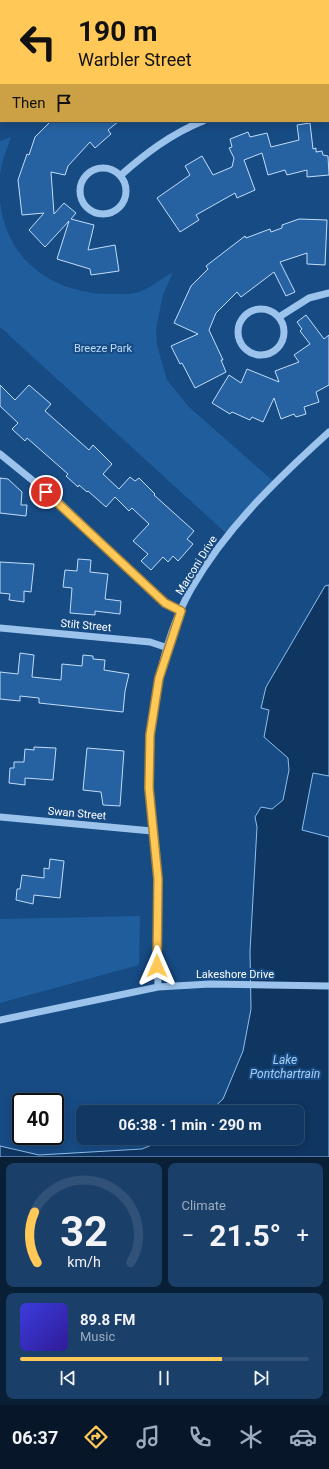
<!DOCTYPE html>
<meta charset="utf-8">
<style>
:root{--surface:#113863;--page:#1a3f69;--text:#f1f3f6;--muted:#9cacbe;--line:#305278;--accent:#ffc857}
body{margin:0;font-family:Roboto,sans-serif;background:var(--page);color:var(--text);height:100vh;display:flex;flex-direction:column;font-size:15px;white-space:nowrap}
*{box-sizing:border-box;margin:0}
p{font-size:13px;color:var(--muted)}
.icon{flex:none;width:22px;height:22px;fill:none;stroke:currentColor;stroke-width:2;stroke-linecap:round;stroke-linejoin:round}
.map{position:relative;height:1157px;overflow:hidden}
.panel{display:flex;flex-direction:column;gap:6px;padding:6px;background:#091f36;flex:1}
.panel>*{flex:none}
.hud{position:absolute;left:0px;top:0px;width:329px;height:122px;box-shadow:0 2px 10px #0003,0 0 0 1px var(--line);background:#ffc857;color:#111;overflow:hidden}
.speed{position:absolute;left:12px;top:1093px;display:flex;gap:8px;font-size:20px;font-weight:700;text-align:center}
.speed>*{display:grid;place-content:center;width:52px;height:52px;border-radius:50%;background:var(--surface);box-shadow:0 2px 10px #0003,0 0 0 1px var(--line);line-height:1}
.speed .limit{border:2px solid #111;border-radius:6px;background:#fff;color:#111}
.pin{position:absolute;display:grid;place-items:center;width:34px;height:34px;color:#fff;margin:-17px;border:2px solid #fff;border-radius:50%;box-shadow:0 1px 4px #0007}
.me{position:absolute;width:44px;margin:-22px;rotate:0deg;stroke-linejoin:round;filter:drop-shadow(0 0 3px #0008)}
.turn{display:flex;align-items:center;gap:14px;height:84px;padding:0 12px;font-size:18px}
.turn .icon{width:52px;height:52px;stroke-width:2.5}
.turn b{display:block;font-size:28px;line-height:34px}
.then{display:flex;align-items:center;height:38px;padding:0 12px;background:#0003;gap:8px;font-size:15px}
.big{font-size:30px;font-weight:700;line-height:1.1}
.panel .widget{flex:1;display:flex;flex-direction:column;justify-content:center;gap:6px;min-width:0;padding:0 14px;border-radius:8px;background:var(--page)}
.panel .dial{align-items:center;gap:0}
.dial svg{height:104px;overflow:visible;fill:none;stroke:var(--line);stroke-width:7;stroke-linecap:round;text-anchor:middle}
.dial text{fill:var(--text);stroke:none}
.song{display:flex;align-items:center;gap:12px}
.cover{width:48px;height:48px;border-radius:6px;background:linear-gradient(135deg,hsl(240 70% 55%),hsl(250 70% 35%))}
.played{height:4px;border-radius:2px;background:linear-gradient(90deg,var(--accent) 70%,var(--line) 70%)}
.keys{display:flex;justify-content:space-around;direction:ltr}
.heat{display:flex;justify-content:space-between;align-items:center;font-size:22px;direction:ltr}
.panel .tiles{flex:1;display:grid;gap:6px;grid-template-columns:1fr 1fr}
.widget:last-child{grid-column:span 2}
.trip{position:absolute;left:76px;top:1105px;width:228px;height:40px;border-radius:8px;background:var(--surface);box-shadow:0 2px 10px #0003,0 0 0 1px var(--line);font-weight:700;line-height:40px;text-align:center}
.dock{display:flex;height:64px;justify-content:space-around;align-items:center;background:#071628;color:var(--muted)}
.dock .icon{width:28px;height:28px}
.dock .current{color:var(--accent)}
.dock b{font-size:18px;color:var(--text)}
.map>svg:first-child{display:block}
.green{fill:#205d9d}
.water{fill:#0f3561;stroke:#8ebfef}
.building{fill:#2662a2;stroke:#c1ddf9}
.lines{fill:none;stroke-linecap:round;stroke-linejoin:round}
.minor{stroke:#9cc3ec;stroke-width:7}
.route-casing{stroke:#a68239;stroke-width:10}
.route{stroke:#ffc857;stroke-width:7}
.labels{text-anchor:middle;stroke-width:4;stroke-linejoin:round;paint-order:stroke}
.park-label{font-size:11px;fill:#c1ddf9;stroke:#174b84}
.street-label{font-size:11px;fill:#fff;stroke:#174b84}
.water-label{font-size:12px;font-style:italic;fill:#a7cdf4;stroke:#174b84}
</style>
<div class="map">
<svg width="329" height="1157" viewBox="0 0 329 1157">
<rect width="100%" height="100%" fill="#174b84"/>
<path class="green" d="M11,137L2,163L0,176V141Z
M0,201C6,260 52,293 109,294C118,294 130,295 139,292C151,288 162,278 173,272L163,295L156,328L157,345L167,380L189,407L274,482L228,535L0,327Z
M140,916L139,965L0,1003V919Z"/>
<path class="water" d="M329,585V776L313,773L302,830L329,837V1157H0V1146L39,1155L142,1149L169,1138H297V1112H209L223,1099L243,1051L251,1009L250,951L257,827L255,817L261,807L272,809L283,800L289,770L288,758L264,737L269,710L261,708L266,687L325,586Z"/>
<path class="building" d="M51,121H119L108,130L111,134L95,148L90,142L68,166L65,175L51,172L54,214L64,203L76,213L71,219L94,225L88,250L115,245L119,271L91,275L90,269L57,259L69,221L45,247L29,230L44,213L22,215L18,180L27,154L29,155L35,137Z
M310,123L313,149L316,148V152L322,151L323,155L328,156L329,175L307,177V170L287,175L285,170L268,175L262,153L244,160L255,190L237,198L235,193L196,215L199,220L180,232L157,198L190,175L185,166L202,156L213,175L232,167L234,158L229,148L232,147L230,139L248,132L250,137L267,133L271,147L299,140L297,125Z
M299,219L327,220L325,265L307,264V253L280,262L295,292L286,296L274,272L241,297L237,292L216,313L209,330L223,360H221L226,372L195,388L182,363L180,364L171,346L198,334L174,323L191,286L208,269L206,266L245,236L246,238L270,229L271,232L282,228V225Z
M306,315L324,339L329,335V385L316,392L319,402L304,407L306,414L296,417L294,414L281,419L274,398L263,422L252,417L250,420L232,412L230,414L212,403L229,375L241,383L247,369L279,382L275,371L299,362L294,355L310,344L300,331L302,329L297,322Z
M0,385L15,400L29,385L51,404L45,411L89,450L93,445L112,464L103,474L119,489L130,477L135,481L139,478L155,494L154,495L194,531L187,539L193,544L178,561L173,556L168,562L163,557L151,570L141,561L148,554L133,541L149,524L132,508L129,511L115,497L106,507L88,491L87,492L79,485L78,487L66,476L68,474L27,438L25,441L12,429L18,423L0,406Z
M0,478L8,479L22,492L21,505H27L26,516L0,513Z
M78,559L91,560L90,572L108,574L105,599L121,601L120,614L95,611V615L70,613L72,588L63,587L65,570L77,571Z
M0,562L34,564L31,592L24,591V602L9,600L10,594L0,593Z
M20,653L34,655L32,677L61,680L62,664L82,666L83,655L93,656V659L105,660L104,670L129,674L125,691L123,712L39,703V698L20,696V701L0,699V672L18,674Z
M34,747L56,748L53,780L25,778V785L9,783L10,768H14V762H24L25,749L34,750Z
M87,748L124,751L120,806L103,805L101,792L83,790Z
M50,859L64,861L60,898L34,895L33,904L16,900L17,889H20L22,875L44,878V868L49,869Z"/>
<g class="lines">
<path class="minor" d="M2,1L3,0
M328,104H329
M80 191a23 23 0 1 1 46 0a23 23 0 1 1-46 0Z
M121,175C146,153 171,134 203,121
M238 332a23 23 0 1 1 46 0a23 23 0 1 1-46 0Z
M279,317L309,298L329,293
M0,454L58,501L165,603L181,611
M0,628L150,642L168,648
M0,817L152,831
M158,987C157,951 160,915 158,879C156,848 150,818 149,787C147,725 160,644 191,589C226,528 277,479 329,432
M0,1020L158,987L210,984L329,986"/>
</g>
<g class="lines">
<defs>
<path id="route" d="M46,492L165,603L181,611L159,678L150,735L149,788L158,879L157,966"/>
</defs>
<use href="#route" class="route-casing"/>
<use href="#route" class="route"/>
</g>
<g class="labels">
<g class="park-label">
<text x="103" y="352">Breeze Park</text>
</g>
<g class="street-label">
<text transform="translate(196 565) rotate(-58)" y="4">Marconi Drive</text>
<text transform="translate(86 625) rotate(5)" y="4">Stilt Street</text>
<text transform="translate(77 813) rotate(5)" y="4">Swan Street</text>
<text x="235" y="978">Lakeshore Drive</text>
</g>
<g class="water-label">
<text x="285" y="1064">Lake<tspan x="285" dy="14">Pontchartrain</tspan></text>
</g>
</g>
</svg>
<div class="speed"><div class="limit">40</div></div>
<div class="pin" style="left:46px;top:492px;background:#d93025"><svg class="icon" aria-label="arrive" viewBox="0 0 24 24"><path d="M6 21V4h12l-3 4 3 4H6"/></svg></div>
<svg class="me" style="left:157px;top:966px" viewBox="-20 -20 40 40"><path d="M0-17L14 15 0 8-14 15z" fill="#ffc857" stroke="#fff" stroke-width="4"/></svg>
<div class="trip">06:38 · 1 min · 290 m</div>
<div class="hud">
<div class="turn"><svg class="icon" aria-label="left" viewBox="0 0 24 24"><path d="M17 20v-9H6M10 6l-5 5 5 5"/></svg><div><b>190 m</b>Warbler Street</div></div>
<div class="then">Then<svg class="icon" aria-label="arrive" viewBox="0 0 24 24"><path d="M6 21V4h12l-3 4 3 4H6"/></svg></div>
</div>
</div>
<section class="panel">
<div class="tiles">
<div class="widget dial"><svg viewBox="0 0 100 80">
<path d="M14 69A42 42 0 1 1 86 69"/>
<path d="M14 69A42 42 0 0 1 12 30" stroke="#ffc857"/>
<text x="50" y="56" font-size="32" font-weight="700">32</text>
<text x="50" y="72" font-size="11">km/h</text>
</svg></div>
<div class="widget"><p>Climate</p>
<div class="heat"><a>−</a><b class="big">21.5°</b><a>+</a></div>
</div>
<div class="widget">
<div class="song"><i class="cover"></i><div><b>89.8 FM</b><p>Music</p></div></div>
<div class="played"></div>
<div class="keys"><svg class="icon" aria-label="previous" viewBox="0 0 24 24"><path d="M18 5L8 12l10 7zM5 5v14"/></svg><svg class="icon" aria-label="pause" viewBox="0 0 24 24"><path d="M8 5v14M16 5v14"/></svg><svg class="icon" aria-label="next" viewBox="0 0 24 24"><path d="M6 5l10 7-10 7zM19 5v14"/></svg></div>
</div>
</div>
</section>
<nav class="dock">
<b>06:37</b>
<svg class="icon current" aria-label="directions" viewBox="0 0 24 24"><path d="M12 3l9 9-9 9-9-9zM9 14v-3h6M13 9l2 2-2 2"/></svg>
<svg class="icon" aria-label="music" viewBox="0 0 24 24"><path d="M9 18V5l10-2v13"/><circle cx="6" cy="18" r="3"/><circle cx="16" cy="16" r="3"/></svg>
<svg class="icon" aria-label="phone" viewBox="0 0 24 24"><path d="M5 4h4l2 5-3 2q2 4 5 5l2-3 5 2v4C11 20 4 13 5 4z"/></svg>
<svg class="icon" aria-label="climate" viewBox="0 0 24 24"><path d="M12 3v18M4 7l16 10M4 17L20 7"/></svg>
<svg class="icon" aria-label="car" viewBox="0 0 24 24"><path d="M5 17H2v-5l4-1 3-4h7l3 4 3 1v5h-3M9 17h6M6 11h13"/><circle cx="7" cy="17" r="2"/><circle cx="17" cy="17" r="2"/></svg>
</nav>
